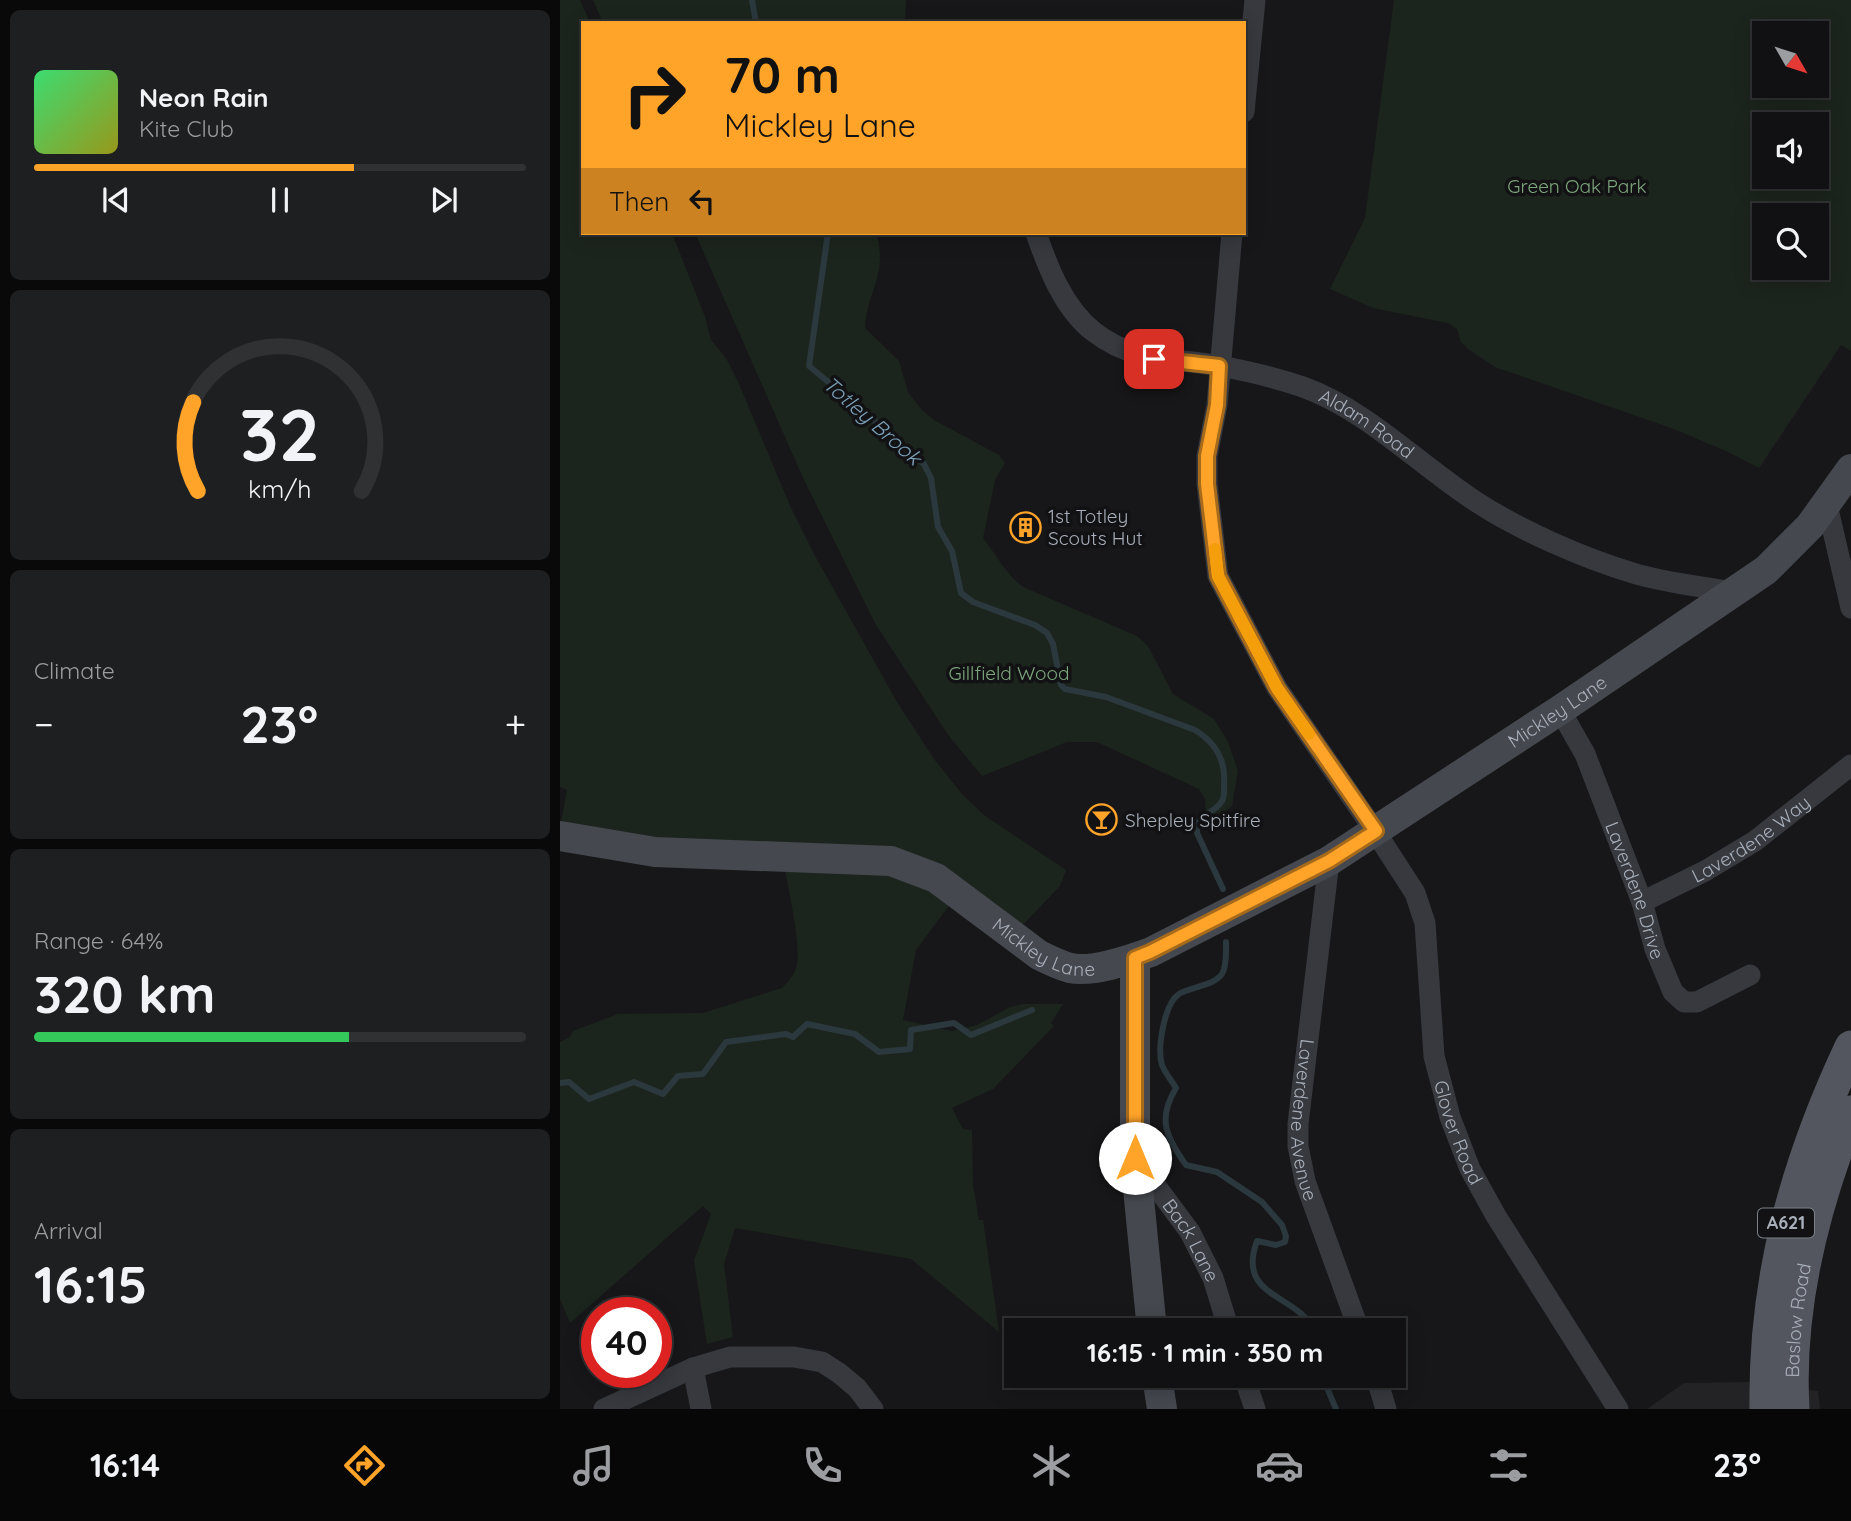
<!DOCTYPE html>
<meta charset="utf-8">
<style>
:root{--surface:#111113;--page:#1e1f21;--text:#f1f3f6;--muted:#9c9da0;--line:#303133;--accent:#ffa329}
body{margin:0;font-family:Quicksand,sans-serif;background:var(--page);color:var(--text);height:100vh;display:flex;flex-direction:column;font-size:26px;white-space:nowrap}
*{box-sizing:border-box;margin:0}
p{font-size:23px;color:var(--muted)}
.icon{flex:none;width:38px;height:38px;fill:none;stroke:currentColor;stroke-width:2;stroke-linecap:round;stroke-linejoin:round}
.map{position:relative;flex:1;overflow:hidden}
.panel{display:flex;flex-direction:column;gap:10px;padding:10px;background:#09090a;width:560px}
.panel>*{flex:none}
.guide{position:absolute;left:21px;top:21px;width:665px;height:214px;border-radius:0px;box-shadow:0 4px 18px #0003,0 0 0 2px var(--line);background:#ffa329;color:#111;overflow:hidden}
.needle{width:46px;rotate:129deg}
.controls{position:absolute;left:1192px;top:21px;display:grid;gap:14px}
.controls a{display:grid;place-items:center;width:77px;height:77px;border-radius:0px;background:var(--surface);box-shadow:0 4px 18px #0003,0 0 0 2px var(--line);font-size:35px}
.speed{position:absolute;left:21px;top:1297px;display:flex;gap:14px;font-size:35px;font-weight:700;text-align:center}
.speed>*{display:grid;place-content:center;width:91px;height:91px;border-radius:50%;background:var(--surface);box-shadow:0 4px 18px #0003,0 0 0 2px var(--line);line-height:1}
.speed .limit{border:10px solid #d22;background:#fff;color:#111}
.pin{position:absolute;display:grid;place-items:center;width:60px;height:60px;color:#fff;margin:-30px;border-radius:14px;box-shadow:0 4px 10px #0006}
.me{position:absolute;width:77px;margin:-38px;rotate:0deg;stroke-linejoin:round;filter:drop-shadow(0 0 5px #0008)}
.turn{display:flex;align-items:center;gap:24px;height:147px;padding:0 28px;font-size:32px}
.turn .icon{width:91px;height:91px;stroke-width:2.5}
.turn b{display:block;font-size:49px;line-height:60px}
.then{display:flex;align-items:center;height:66px;padding:0 28px;background:#0003;gap:14px;font-size:26px}
.big{font-size:52px;font-weight:700;line-height:1.1}
.panel .widget{flex:1;display:flex;flex-direction:column;justify-content:center;gap:10px;min-width:0;padding:0 24px;border-radius:10px;background:var(--page)}
.panel .dial{align-items:center;gap:0}
.dial svg{height:182px;overflow:visible;fill:none;stroke:var(--line);stroke-width:7;stroke-linecap:round;text-anchor:middle}
.dial text{fill:var(--text);stroke:none}
.song{display:flex;align-items:center;gap:21px}
.cover{width:84px;height:84px;border-radius:10px;background:linear-gradient(135deg,hsl(140 70% 55%),hsl(60 70% 35%))}
.played{height:7px;border-radius:4px;background:linear-gradient(90deg,var(--accent) 65%,var(--line) 65%)}
.keys{display:flex;justify-content:space-around;direction:ltr}
.heat{display:flex;justify-content:space-between;align-items:center;font-size:38px;direction:ltr}
.charge{height:10px;border-radius:5px;background:linear-gradient(90deg,#34c759 64%,var(--line) 0)}
.trip{position:absolute;left:444px;top:1318px;width:402px;height:70px;border-radius:0px;background:var(--surface);box-shadow:0 4px 18px #0003,0 0 0 2px var(--line);font-weight:700;line-height:70px;text-align:center}
.tab-bar{display:flex;height:112px;justify-content:space-around;align-items:center;background:#070708;color:var(--muted)}
.tab-bar .icon{width:49px;height:49px}
.tab-bar .selected{color:var(--accent)}
.tab-bar b{font-size:32px;color:var(--text)}
main{display:flex;flex:1;min-height:0}
.map>svg:first-child{display:block}
.built{fill:#232326}
.green{fill:#1c251d;fill-rule:evenodd}
.lines{fill:none;stroke-linecap:round;stroke-linejoin:round}
.stream{stroke:#2b383e;stroke-width:6}
.street{stroke:#37393f;stroke-width:21}
.secondary{stroke:#45484f;stroke-width:30}
.primary{stroke:#53565e;stroke-width:33}
.route-casing{stroke:#a66a1b;stroke-width:18}
.route{stroke:#ffa329;stroke-width:12}
.slow{stroke:#f59e0b;stroke-width:12}
.labels{text-anchor:middle;stroke-width:7;stroke-linejoin:round;paint-order:stroke}
.shield{fill:#121214;stroke:#7b8088;stroke-width:2}
.shield-label{font-size:18px;font-weight:bold;fill:#a8afba}
.park-label{font-size:19px;fill:#7ea77d;stroke:#121214}
.street-label{font-size:19px;fill:#a8afba;stroke:#121214}
.poi-label{font-size:19px;fill:#a8afba;stroke:#121214;text-anchor:start}
.water-label{font-size:21px;font-style:italic;fill:#7ca1b8;stroke:#121214}
</style>
<main>
<section class="panel">
<div class="widget">
<div class="song"><i class="cover"></i><div><b>Neon Rain</b><p>Kite Club</p></div></div>
<div class="played"></div>
<div class="keys"><svg class="icon" aria-label="previous" viewBox="0 0 24 24"><path d="M18 5L8 12l10 7zM5 5v14"/></svg><svg class="icon" aria-label="pause" viewBox="0 0 24 24"><path d="M8 5v14M16 5v14"/></svg><svg class="icon" aria-label="next" viewBox="0 0 24 24"><path d="M6 5l10 7-10 7zM19 5v14"/></svg></div>
</div>
<div class="widget dial"><svg viewBox="0 0 100 80">
<path d="M14 69A42 42 0 1 1 86 69"/>
<path d="M14 69A42 42 0 0 1 12 30" stroke="#ffa329"/>
<text x="50" y="56" font-size="32" font-weight="700">32</text>
<text x="50" y="72" font-size="11">km/h</text>
</svg></div>
<div class="widget"><p>Climate</p>
<div class="heat"><a>−</a><b class="big">23°</b><a>+</a></div>
</div>
<div class="widget"><p>Range · 64%</p><b class="big">320 km</b><div class="charge"></div></div>
<div class="widget"><p>Arrival</p><b class="big">16:15</b></div>
</section>
<div class="map">
<svg width="1291" height="1409" viewBox="0 0 1291 1409">
<rect width="100%" height="100%" fill="#171719"/>
<path class="built" d="M1188,1382L1258,1391L1260,1409H1087L1124,1383Z"/>
<path class="green" d="M0,0H20L30,23H23V233H112L145,317L151,340L166,358L179,384L231,508L254,554L337,702L374,759L402,794L424,815L506,870L500,886L458,930C420,899 382,859 334,848L114,844L0,828L7,790L0,787Z
M33,0H346L345,23H43Z
M834,0H1291V351L1281,345L1199,468L1168,452L1114,429L935,367L908,349L901,342L897,329L888,323L813,308L770,289L805,218ZM1204,33H1256V86H1204ZM1204,124H1256V177H1204ZM1204,215H1256V268H1204Z
M135,233H316C329,274 306,293 305,328L339,361L348,392L361,409L374,420L439,455L445,463L435,480L423,538C436,554 447,576 463,587L577,636L588,646L613,694L654,719L668,742L678,771L672,806L647,825L645,799L639,789L537,742H507L422,776L389,736L316,625L244,480Z
M224,864L334,870L391,903L356,950L343,1020L392,1031L417,1025L450,1007L463,1004H503L491,1023L494,1026L433,1089L392,1108L403,1129L412,1130L413,1185L419,1220H423L439,1332L351,1259L175,1228L164,1264L173,1337L147,1344L134,1261L151,1214L143,1206L10,1323L0,1299V1042L10,1037L13,1031L58,1014L143,1013L222,988C228,982 235,974 237,965C241,945 228,886 224,864Z"/>
<g class="lines">
<path class="stream" d="M192,0L196,23
M268,233L249,366L313,419L330,438L364,464L371,478L378,527L392,551L401,593L413,602L475,625L487,633L493,644L501,685L505,689L546,697L635,730C656,743 666,760 664,784C664,790 665,796 662,801C654,815 635,813 637,833L663,889
M666,942C666,951 667,966 662,974C652,987 632,986 619,994C604,1004 597,1049 602,1065C605,1073 612,1081 616,1088C597,1119 606,1137 626,1165L657,1172L702,1202L722,1225L726,1236L725,1242L716,1245L697,1241C676,1298 736,1293 754,1330
M0,1083L9,1082L29,1099L74,1082L103,1094L118,1076L143,1074L166,1042L226,1034L233,1037L247,1024L295,1034L319,1052L350,1049L351,1030L394,1023L411,1035L472,1010
M762,1376L776,1409"/>
<g class="street">
<path d="M684,112L695,0"/>
<path id="s1" d="M476,233C488,268 504,309 534,332C576,364 613,357 660,366C687,371 717,378 743,387C807,410 858,464 915,501C959,530 1023,558 1073,573C1105,583 1140,586 1172,592"/>
<path id="s2" d="M672,233L657,405L647,456V484L658,576L717,688L815,831L855,893L865,923L874,1056L890,1117L910,1169L936,1216L1058,1409"/>
<path d="M1267,505L1291,608"/>
<path id="s3" d="M1000,710L1025,754L1082,902L1095,949L1113,992L1124,1002H1137L1190,975"/>
<path id="s4" d="M769,861L738,1124V1146L745,1181L799,1330"/>
<path id="s5" d="M1082,902L1145,871L1195,841L1291,765"/>
<path id="s6" d="M575,1158L630,1232L653,1278L669,1330"/>
<path d="M133,1368L141,1409"/>
<path d="M684,1376L695,1409"/>
<path d="M816,1376L826,1409"/>
<path d="M44,1409L133,1368L170,1357H234L262,1362L279,1373L297,1388L313,1409"/>
</g>
<g class="secondary">
<path id="s7" d="M0,836L95,852L331,861L376,878L479,955C489,960 499,965 510,968C532,973 569,960 591,952L769,861L1000,710L1206,570L1250,526L1291,469"/>
<path d="M575,958V1158L592,1330"/>
<path d="M597,1376L602,1409"/>
</g>
<g class="primary">
<path d="M1206,1409C1204,1279 1236,1164 1291,1047"/>
<path id="s8" d="M1233,1409C1227,1307 1253,1206 1291,1112"/>
</g>
</g>
<g class="lines">
<defs>
<path id="route" d="M575,1158V958L590,952L769,861L816,831L717,688L658,576L647,484V456L657,405L659,366L594,359"/>
</defs>
<use href="#route" class="route-casing"/>
<use href="#route" class="route"/>
<path class="slow" d="M655,549L658,576L717,688L749,734"/>
</g>
<defs>
<symbol id="building-ring" viewBox="-11 -11 22 22"><circle r="9.5" fill="#121214" stroke="#ffa329" stroke-width="1.5"/><path d="M-4-6H4V6H1V3H-1V6H-4ZM-2.5-4.3h1.7v1.8h-1.7ZM.8-4.3h1.7v1.8H.8ZM-2.5-1h1.7V.8h-1.7ZM.8-1h1.7V.8H.8Z" fill="#ffa329"/></symbol>
<symbol id="bar-ring" viewBox="-11 -11 22 22"><circle r="9.5" fill="#121214" stroke="#ffa329" stroke-width="1.5"/><path d="M-6-5H6L.8 .8V4.5H3.5V6h-7V4.5H-.8V.8Z" fill="#ffa329"/></symbol>
</defs>
<g fill-rule="evenodd">
<use href="#building-ring" x="448" y="510" width="35" height="35"/>
<use href="#bar-ring" x="524" y="802" width="35" height="35"/>
</g>
<g class="labels">
<rect class="shield" x="1198" y="1208.5" width="56" height="29" rx="5"/>
<g class="shield-label">
<text x="1226" y="1229">A621</text>
</g>
<g class="park-label">
<text x="1017" y="193">Green Oak Park</text>
<text x="449" y="680">Gillfield Wood</text>
</g>
<g class="street-label">
<text dy="7" stroke="none"><textPath href="#s1" startOffset="408">Aldam Road</textPath></text>
<text dy="7" stroke="none"><textPath href="#s7" startOffset="1099">Mickley Lane</textPath></text>
<text dy="7" stroke="none"><textPath href="#s5" startOffset="126">Laverdene Way</textPath></text>
<text dy="7" stroke="none"><textPath href="#s3" startOffset="196">Laverdene Drive</textPath></text>
<text dy="7" stroke="none"><textPath href="#s7" startOffset="511">Mickley Lane</textPath></text>
<text dy="7" stroke="none"><textPath href="#s4" startOffset="261">Laverdene Avenue</textPath></text>
<text dy="7" stroke="none"><textPath href="#s2" startOffset="964">Glover Road</textPath></text>
<text dy="7" stroke="none"><textPath href="#s6" startOffset="100">Back Lane</textPath></text>
<text dy="7" stroke="none"><textPath href="#s8" startOffset="89">Baslow Road</textPath></text>
</g>
<g class="poi-label">
<text x="488" y="523">1st Totley<tspan x="488" dy="22">Scouts Hut</tspan></text>
<text x="565" y="827">Shepley Spitfire</text>
</g>
<g class="water-label">
<text transform="translate(312 421) rotate(41)" y="7">Totley Brook</text>
</g>
</g>
</svg>
<div class="controls">
<a><svg class="needle" viewBox="-14 -14 28 28"><path d="M0-13l5 13h-10z" fill="#e53935"/><path d="M0 13l5-13h-10z" fill="#9c9da0"/></svg></a>
<a><svg class="icon" aria-label="sound" viewBox="0 0 24 24"><path d="M4 9h4l5-4v14l-5-4H4zM17 9q2 3 0 6"/></svg></a>
<a><svg class="icon" aria-label="search" viewBox="0 0 24 24"><circle cx="10" cy="10" r="6"/><path d="M15 15l6 6"/></svg></a>
</div>
<div class="speed"><div class="limit">40</div></div>
<div class="pin" style="left:594px;top:359px;background:#d93025"><svg class="icon" aria-label="arrive" viewBox="0 0 24 24"><path d="M6 21V4h12l-3 4 3 4H6"/></svg></div>
<svg class="me" style="left:575px;top:1158px" viewBox="-20 -20 40 40"><circle r="19" fill="#fff"/><path d="M0-13L10 11 0 6-10 11z" fill="#ffa329"/></svg>
<div class="trip">16:15 · 1 min · 350 m</div>
<div class="guide">
<div class="turn"><svg class="icon" aria-label="right" viewBox="0 0 24 24"><path d="M7 20v-9h11M14 6l5 5-5 5"/></svg><div><b>70 m</b>Mickley Lane</div></div>
<div class="then">Then<svg class="icon" aria-label="left" viewBox="0 0 24 24"><path d="M17 20v-9H6M10 6l-5 5 5 5"/></svg></div>
</div>
</div>
</main>
<nav class="tab-bar">
<b>16:14</b>
<svg class="icon selected" aria-label="directions" viewBox="0 0 24 24"><path d="M12 3l9 9-9 9-9-9zM9 14v-3h6M13 9l2 2-2 2"/></svg>
<svg class="icon" aria-label="music" viewBox="0 0 24 24"><path d="M9 18V5l10-2v13"/><circle cx="6" cy="18" r="3"/><circle cx="16" cy="16" r="3"/></svg>
<svg class="icon" aria-label="phone" viewBox="0 0 24 24"><path d="M5 4h4l2 5-3 2q2 4 5 5l2-3 5 2v4C11 20 4 13 5 4z"/></svg>
<svg class="icon" aria-label="climate" viewBox="0 0 24 24"><path d="M12 3v18M4 7l16 10M4 17L20 7"/></svg>
<svg class="icon" aria-label="car" viewBox="0 0 24 24"><path d="M5 17H2v-5l4-1 3-4h7l3 4 3 1v5h-3M9 17h6M6 11h13"/><circle cx="7" cy="17" r="2"/><circle cx="17" cy="17" r="2"/></svg>
<svg class="icon" aria-label="filters" viewBox="0 0 24 24"><path d="M4 7h16M4 17h16"/><circle cx="9" cy="7" r="2"/><circle cx="15" cy="17" r="2"/></svg>
<b>23°</b>
</nav>
